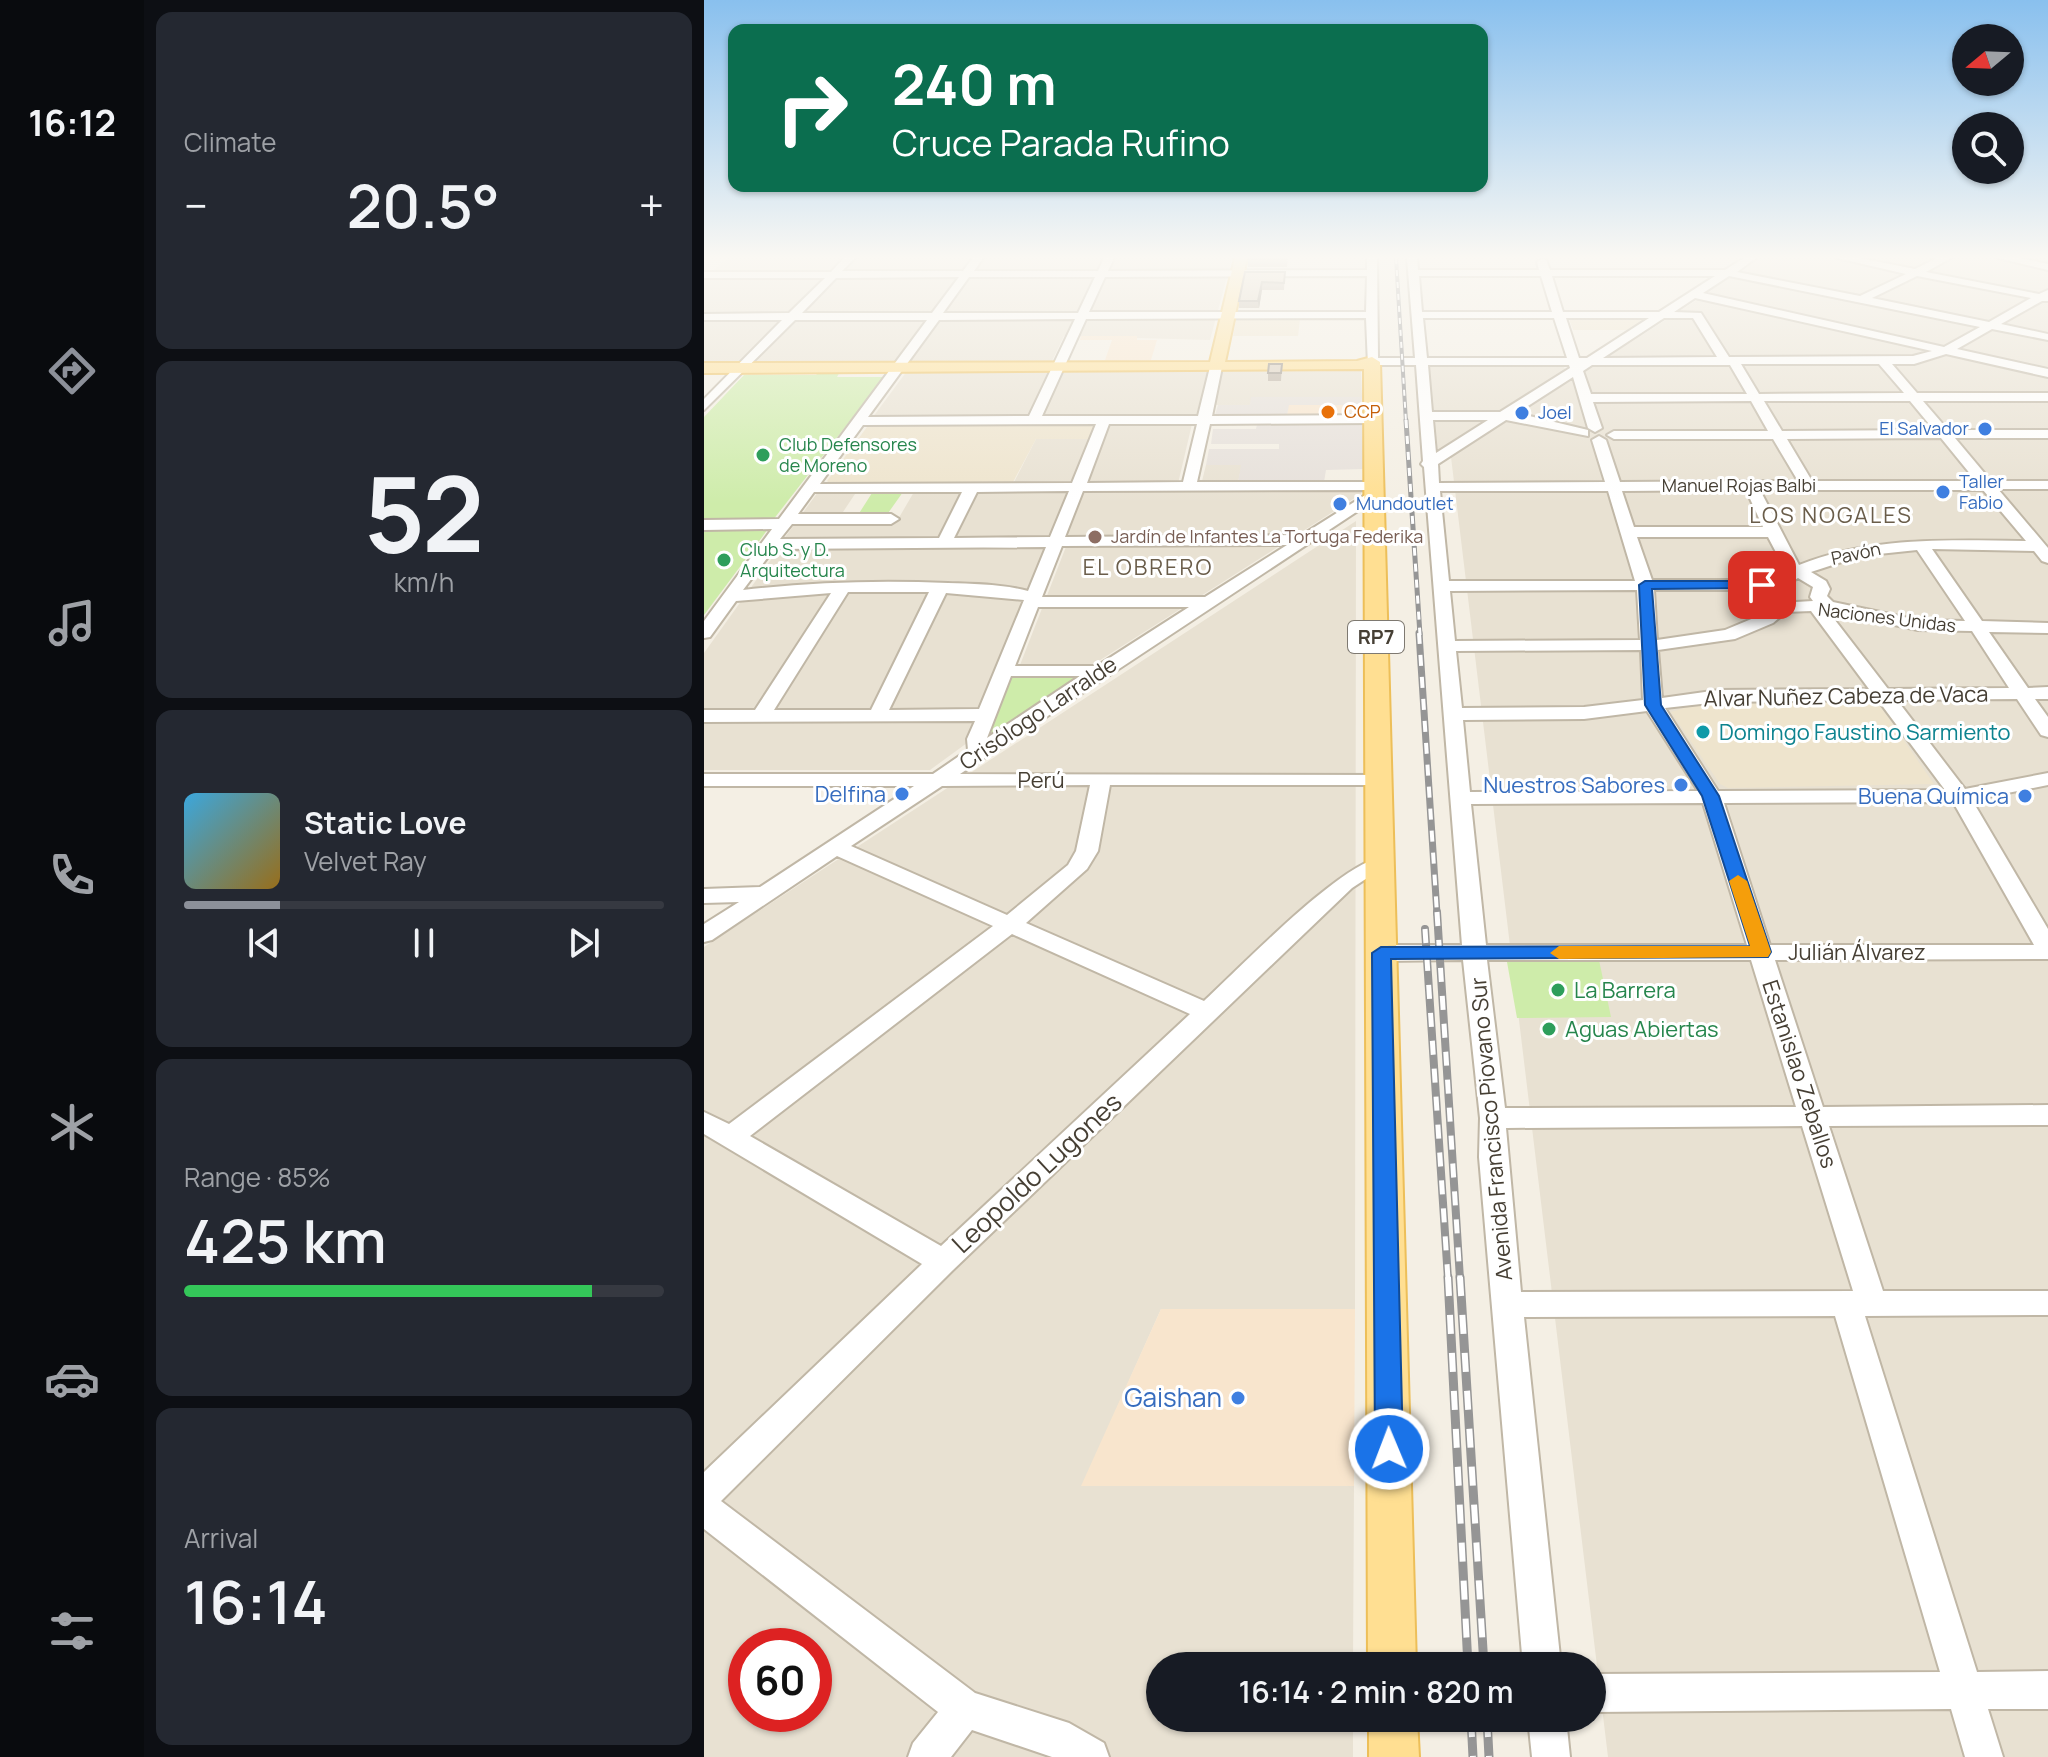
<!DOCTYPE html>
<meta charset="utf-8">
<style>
:root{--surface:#171b24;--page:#242831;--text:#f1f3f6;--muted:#9ea1a6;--line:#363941;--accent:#8c9099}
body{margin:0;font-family:Manrope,sans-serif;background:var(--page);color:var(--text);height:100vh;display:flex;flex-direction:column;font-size:30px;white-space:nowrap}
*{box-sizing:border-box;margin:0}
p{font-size:26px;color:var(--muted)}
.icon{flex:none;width:44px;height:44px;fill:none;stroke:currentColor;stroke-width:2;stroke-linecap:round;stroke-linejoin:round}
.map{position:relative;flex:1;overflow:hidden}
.sheet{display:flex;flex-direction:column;gap:12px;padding:12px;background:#0d0f14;width:560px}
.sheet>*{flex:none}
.hud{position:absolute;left:24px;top:24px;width:760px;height:168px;border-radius:16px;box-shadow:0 2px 6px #0004;background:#0b6e4f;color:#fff;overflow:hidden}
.needle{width:52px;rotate:251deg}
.tools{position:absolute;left:1248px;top:24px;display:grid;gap:16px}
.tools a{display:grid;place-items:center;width:72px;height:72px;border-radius:50%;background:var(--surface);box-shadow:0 2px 6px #0004;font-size:40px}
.speed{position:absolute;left:24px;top:1628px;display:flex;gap:16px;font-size:40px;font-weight:700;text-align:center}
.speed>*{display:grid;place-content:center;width:104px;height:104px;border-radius:50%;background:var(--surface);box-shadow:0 2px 6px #0004;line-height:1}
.speed .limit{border:12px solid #d22;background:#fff;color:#111}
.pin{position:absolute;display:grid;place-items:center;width:68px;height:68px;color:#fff;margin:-34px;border-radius:16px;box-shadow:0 4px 12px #0006}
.me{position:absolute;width:88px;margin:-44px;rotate:359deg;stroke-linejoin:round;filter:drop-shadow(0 0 6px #0008)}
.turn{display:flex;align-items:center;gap:28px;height:168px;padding:0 32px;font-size:36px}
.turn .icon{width:104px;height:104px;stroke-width:2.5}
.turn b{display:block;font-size:56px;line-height:68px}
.big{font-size:60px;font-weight:600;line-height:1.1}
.sheet .card{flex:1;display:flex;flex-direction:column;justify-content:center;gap:12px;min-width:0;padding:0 28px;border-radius:16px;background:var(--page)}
.sheet .dial{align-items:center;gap:0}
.dial b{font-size:104px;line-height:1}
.song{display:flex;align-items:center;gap:24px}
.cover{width:96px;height:96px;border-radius:12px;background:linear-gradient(135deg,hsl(200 70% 55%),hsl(40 70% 35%))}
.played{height:8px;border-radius:4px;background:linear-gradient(90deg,var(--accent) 20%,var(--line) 20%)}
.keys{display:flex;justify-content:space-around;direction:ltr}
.heat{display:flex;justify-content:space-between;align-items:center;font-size:44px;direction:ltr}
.charge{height:12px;border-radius:6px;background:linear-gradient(90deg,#34c759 85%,var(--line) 0)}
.trip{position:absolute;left:442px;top:1652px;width:460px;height:80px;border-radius:40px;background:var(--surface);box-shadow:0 2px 6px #0004;font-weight:600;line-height:80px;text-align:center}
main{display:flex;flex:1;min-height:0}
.tabs{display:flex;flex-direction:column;width:144px;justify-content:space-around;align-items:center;background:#090b0e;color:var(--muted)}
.tabs .icon{width:56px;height:56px}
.tabs .active{color:var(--accent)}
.tabs b{font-size:36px;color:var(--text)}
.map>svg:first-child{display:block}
.residential{fill:#e8e1d2;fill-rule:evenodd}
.commercial{fill:#f8e5cd}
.industrial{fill:#e6e0da}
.education{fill:#eee4cd}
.green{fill:#ceecaa}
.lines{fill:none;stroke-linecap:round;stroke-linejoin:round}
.minor-casing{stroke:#c0b7a6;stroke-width:4}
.major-casing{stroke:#edbf59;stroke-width:4}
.minor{fill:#fff;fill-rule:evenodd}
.major{fill:#ffdf92;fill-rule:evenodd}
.rail-far4-casing{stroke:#959595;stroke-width:4}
.rail-far3-casing{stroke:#959595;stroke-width:5}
.rail-far2-casing{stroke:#959595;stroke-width:7}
.rail-far1-casing{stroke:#959595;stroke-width:8}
.rail-casing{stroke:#959595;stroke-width:9}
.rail-far4{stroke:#fff;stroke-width:2;stroke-dasharray:6;stroke-linecap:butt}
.rail-far3{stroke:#fff;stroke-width:3;stroke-dasharray:8;stroke-linecap:butt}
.rail-far2{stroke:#fff;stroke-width:4;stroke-dasharray:11;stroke-linecap:butt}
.rail-far1{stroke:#fff;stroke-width:5;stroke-dasharray:14;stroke-linecap:butt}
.rail{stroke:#fff;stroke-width:6;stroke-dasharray:19;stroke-linecap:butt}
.wall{fill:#bbb0a2}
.shaded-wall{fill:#989084}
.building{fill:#d9cdbc;stroke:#989084;stroke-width:2}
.route{fill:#1a73e8;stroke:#114b97;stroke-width:2}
.slow{fill:#f59e0b}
.food-dot{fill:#e8710a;stroke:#fff;stroke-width:3}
.shop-dot{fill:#3f7fe0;stroke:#fff;stroke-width:3}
.leisure-dot{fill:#2e9e5b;stroke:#fff;stroke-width:3}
.education-dot{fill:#8d6e63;stroke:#fff;stroke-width:3}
.culture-dot{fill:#0f9aa8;stroke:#fff;stroke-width:3}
.labels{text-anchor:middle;stroke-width:6;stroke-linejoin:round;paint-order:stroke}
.far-food-label{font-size:18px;fill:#c56008;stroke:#fff;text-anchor:start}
.far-shop-label{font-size:18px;fill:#366cbe;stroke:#fff;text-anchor:start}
.far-leisure-label{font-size:18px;fill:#27864d;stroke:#fff;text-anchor:start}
.far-street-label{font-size:18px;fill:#463f34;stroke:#fff}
.far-education-label{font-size:18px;fill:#785e54;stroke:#fff;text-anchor:start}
.shield{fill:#fff;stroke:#7e7971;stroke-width:2}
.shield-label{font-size:20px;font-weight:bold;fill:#463f34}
.far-quarter-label{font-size:22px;letter-spacing:2px;fill:#6a5d4a;stroke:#fff}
.street-label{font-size:22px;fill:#463f34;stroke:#fff}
.culture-label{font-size:22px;fill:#0d838f;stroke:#fff;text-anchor:start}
.shop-label{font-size:22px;fill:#366cbe;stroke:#fff;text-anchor:end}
.leisure-label{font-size:22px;fill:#27864d;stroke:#fff;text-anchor:start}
.near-street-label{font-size:26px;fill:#463f34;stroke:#fff}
.near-shop-label{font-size:26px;fill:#366cbe;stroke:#fff;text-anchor:end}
</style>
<main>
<nav class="tabs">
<b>16:12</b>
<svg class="icon active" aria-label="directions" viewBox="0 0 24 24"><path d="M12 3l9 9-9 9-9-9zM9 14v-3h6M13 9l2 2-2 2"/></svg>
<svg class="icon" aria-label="music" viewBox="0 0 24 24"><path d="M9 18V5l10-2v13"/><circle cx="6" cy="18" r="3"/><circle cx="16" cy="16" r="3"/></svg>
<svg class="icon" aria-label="phone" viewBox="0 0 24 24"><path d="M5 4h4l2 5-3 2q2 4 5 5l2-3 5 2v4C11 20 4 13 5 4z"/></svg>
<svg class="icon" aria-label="climate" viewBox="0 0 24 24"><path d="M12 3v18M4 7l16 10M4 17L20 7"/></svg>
<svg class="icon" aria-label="car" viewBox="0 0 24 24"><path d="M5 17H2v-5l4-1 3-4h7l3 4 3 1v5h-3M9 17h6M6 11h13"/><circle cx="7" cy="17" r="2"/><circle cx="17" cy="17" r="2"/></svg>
<svg class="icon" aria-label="filters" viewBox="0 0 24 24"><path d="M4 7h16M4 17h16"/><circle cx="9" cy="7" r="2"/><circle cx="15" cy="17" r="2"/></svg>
</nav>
<section class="sheet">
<div class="card"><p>Climate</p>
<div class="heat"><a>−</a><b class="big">20.5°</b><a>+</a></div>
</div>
<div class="card dial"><b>52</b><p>km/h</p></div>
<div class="card">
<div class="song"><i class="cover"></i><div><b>Static Love</b><p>Velvet Ray</p></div></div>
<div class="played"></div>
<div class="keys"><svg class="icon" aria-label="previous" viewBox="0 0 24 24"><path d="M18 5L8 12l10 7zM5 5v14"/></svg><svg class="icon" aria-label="pause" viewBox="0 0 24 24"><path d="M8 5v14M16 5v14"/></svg><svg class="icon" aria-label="next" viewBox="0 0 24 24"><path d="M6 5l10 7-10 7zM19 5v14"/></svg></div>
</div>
<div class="card"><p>Range · 85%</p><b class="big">425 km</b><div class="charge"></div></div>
<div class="card"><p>Arrival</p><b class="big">16:14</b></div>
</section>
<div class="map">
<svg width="1344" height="1757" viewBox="0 0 1344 1757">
<rect width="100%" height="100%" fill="#f4efe4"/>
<path class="residential" d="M24,258H528L506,340L360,336L348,361L0,362V278Z
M1055,258H1344V370L1000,294Z
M996,298L1344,376V1757H904L747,457Z
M724,366H859L862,370L736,450L732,449Z
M657,369L658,397H548L546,405H495L492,416L169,417L203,371Z
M407,424H488L472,492L658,490L657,494L390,664L316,665L365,539L79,540L114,492L153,491L133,521H193L210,492H305L332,439H400Z
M502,465H538L534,482L498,481Z
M652,521L651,1309H457L378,1486H650L649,1666H456V1718H649V1757H0V947ZM42,1646H110V1714H42Z
M343,545L263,743L226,770H0V653L76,547Z"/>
<path class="commercial" d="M377,336H433V340H453L447,360H401L408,340H376Z
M584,405H657V414L583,415Z
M457,1309H651L650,1486H377Z"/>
<path class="industrial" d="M547,397H658L657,405H585L583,415H511L514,405H546Z
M653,423L658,425L660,469L622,470L620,482H534L537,465H502L505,449H575V444H507L509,429H552L553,424Z"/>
<path class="education" d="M938,317L941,319L923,330H869L865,319Z
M536,319H596L594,336H529L532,320Z
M170,425L387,424L390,426L385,439H332L308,484H127L123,481L163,427Z
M1171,699L1230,784L1024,788L1016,784L967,712L1003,701Z"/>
<path class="green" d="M137,370L133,377H180L69,520H0V417L40,375H112L116,371Z
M199,492L182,516L154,515L168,493Z
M0,529H64L0,615Z
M368,675L377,679L290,736L281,734L306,676Z
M895,960L907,1017L813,1018L803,962Z"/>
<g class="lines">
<defs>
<path id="minor" d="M140,258H151L138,271H259L269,258H279L270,271H394L400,258H410L404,271L663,270V258H673L674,358H711L703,258H713L714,270H835L833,262L838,259L842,260L846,270H1021L1040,258H1052L1033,272L1156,296L1202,274L1133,258H1155L1211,269L1233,258H1247L1222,272L1335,294L1344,290V301H1338L1297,324L1344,334V340L1288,329L1253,349L1344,369V377L1242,354L1210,364H1188L1213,393H1344V401H1219L1244,430H1344V438H1251L1287,481H1344V489H1294L1344,548V563L1338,561L1330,551L1228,549L1278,621L1344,623V633L1285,632L1324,688L1344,687V699H1331L1344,717V737L1337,735L1313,699L1193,700L1261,789L1344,773V785L1268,800L1344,929V959L1071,960L1119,1107L1344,1105V1125L1125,1126L1179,1291H1344V1315L1161,1316L1273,1672L1344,1671V1709H1284L1299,1757H1261L1247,1709L888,1712V1674L1236,1672L1131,1316L820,1317L857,1666H819L775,1157L776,1118L759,960L677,961L669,958L665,953L669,948L677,945H758L720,467L717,464L719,461L712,365H664L662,318L382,319L338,416H494L506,367L512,363L518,367L508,416L670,415L677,419L670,423L506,424L493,482H670L677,486L670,490L379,491L361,537L598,535L666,492H676L678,495L256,774L681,775L684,779L674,785H406L394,851L383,869L322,923L500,1001C530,974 648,850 683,858L686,863L648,888L249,1270L17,1501L271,1693L365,1723L400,1743L405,1757H348L268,1730L247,1757H204L209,1743L234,1712L0,1529V1472L218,1264L0,1134V1112L25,1124L289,926L133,856L8,940L0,942V924L35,902L0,903V889L56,887L210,786H0V774H229L264,750L263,739L271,721L0,722V710H51L127,593L32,601L6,637L0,638V621L68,529L0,530V520L75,519L223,320H91L0,410V399L78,320H0V314L85,313L121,278H0V272H127ZM663,276L662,312H385L401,277ZM715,276H837L848,312H718ZM848,276H1011L955,312H859ZM1025,276L1276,327L1240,347L999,293ZM1213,276L1327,298L1285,322L1168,298ZM255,277L228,313H98L132,278ZM265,277H391L374,313H239ZM991,298L1228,351L1209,356L1025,357L997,313L970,312ZM719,318H850L863,358H723ZM862,318H945L883,358H875ZM960,318H989L1013,357L899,358ZM371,319L325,416L164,417L235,320ZM1037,364H1175L1200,393L1055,394ZM724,365H865L866,368L796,412H728ZM888,365H1026L1043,394H887L879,371ZM869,377L884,428L891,432L898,428L889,402L1047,401L1064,431H910L903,435L910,439H1069L1094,481L916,482L902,440L895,436L888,440L901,482L735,483L734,464L802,420L884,436V430L813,413ZM1060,401H1206L1230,430L1078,431ZM729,420H784L732,453ZM392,424L368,483L116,484L159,425ZM405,424H493L479,482L383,483ZM1237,438L1272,481H1108L1083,439ZM1042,490L1059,527H930L918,491ZM1056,490H1279L1322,541C1243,540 1169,536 1095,565ZM365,491L346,537L250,538L273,492ZM736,491H904L931,581H745ZM110,492H258L235,538L76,539L88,524H187L195,519L187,514H94ZM933,537H1064L1082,571L1070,580H948ZM583,545L501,597H338L358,546ZM342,547L324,591C298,584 271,584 244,583C176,580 107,582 39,590L70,549ZM1213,550L1261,621L1214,620L1129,602L1123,596L1126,589L1122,581L1107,572L1156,556ZM1094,578L1109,587L1106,597L1109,601L1072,603L1057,615L1021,630L953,640L950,590H1074ZM933,590L936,640L751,641L746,591ZM144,592H225L167,710H70ZM242,593L320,600L275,709L185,710ZM334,607H485L393,666H311ZM1107,611L1165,689L1015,690L958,698L954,650L1031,639L1069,623L1082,612ZM1124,611L1214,630L1268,631L1305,688L1184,689ZM937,650L939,700L880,707L758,708L752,651ZM307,676H376L283,738ZM1174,700L1241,790L1014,791L961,708L1015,702ZM943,711L994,791L766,792L759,720L880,719ZM386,785L372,851L364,865L303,915L147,846L238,786ZM1249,802L1330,945H1066L1020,803ZM999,803L1043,945H782L767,804ZM308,934L486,1014L237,1246L46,1136ZM783,960H1047L1092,1107L801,1108ZM1098,1126L1149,1291L817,1292L802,1128Z
M1294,258H1316L1344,264V270Z
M824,1718H862L866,1757H828Z"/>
<path id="major" d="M531,258H543L521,362L653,361L668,357L676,362L712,1666H664L660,369L0,373V363L506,362Z
M665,1718H713L715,1757H665Z"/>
</defs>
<use href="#minor" class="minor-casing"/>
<use href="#major" class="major-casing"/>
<use href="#minor" class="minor"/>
<use href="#major" class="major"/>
<defs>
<path id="rail-far4" d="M692,258L702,422"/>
<path id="rail-far3" d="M702,420L716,635"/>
<path id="rail-far2" d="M715,633L733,914"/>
<path id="rail-far1" d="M733,912L756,1279
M721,929L744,1279"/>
<path id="rail" d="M744,1277L764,1666
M756,1277L780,1666
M767,1718L769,1757
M783,1718L785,1757"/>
</defs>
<use href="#rail-far4" class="rail-far4-casing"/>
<use href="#rail-far3" class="rail-far3-casing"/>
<use href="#rail-far2" class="rail-far2-casing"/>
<use href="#rail-far1" class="rail-far1-casing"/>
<use href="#rail" class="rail-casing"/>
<use href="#rail-far4" class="rail-far4"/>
<use href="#rail-far3" class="rail-far3"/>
<use href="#rail-far2" class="rail-far2"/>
<use href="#rail-far1" class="rail-far1"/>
<use href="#rail" class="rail"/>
</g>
<path class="wall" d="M544,258H584L583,267H544Z
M541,272H581L580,290H558L555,308H535V301Z
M578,364L577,381H564V373Z"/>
<path class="shaded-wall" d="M558,282V290L555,308L554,301Z"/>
<path class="building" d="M541,272H581L580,283L558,282L554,301H535Z
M565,364H578L577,373H564Z"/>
<linearGradient id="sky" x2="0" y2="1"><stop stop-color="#89c0ee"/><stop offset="0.51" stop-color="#faf8f3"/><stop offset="1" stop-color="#faf8f3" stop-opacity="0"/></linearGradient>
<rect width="1344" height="504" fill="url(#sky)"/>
<path class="route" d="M1058,581L1065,585L1063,588L948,589L957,705L1015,796L1067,952L1064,957L687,959L699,1449L695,1457L685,1461L675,1457L671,1449L668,953L677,947L1046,946L998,796L941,705L935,585L941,581Z"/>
<path class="slow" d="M1034,875L1043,881L1067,952L1064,957L855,959L846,953L855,946H1046L1025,881Z"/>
<circle class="food-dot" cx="624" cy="412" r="8"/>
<g class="shop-dot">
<circle cx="818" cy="413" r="8"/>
<circle cx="1281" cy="429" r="8"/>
<circle cx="1239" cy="492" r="8"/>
<circle cx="636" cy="504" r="8"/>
<circle cx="977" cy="785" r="8"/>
<circle cx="198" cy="794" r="8"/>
<circle cx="1321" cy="796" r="8"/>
<circle cx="534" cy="1398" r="8"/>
</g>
<g class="leisure-dot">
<circle cx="59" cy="455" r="8"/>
<circle cx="20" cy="560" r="8"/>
<circle cx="854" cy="990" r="8"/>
<circle cx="845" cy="1029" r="8"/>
</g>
<circle class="education-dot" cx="391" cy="537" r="8"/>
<circle class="culture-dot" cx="999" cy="732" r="8"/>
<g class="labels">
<g class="far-food-label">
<text x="640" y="418">CCP</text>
</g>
<g class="far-shop-label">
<text x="834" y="419">Joel</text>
<text x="1265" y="435" text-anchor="end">El Salvador</text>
<text x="1255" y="488">Taller<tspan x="1255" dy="21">Fabio</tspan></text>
<text x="652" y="510">Mundoutlet</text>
</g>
<g class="far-leisure-label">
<text x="75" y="451">Club Defensores<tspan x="75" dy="21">de Moreno</tspan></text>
<text x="36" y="556">Club S. y D.<tspan x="36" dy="21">Arquitectura</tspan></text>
</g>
<g class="far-street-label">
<text x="1035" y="492">Manuel Rojas Balbi</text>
<text transform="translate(1152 554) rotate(-12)" y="6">Pavón</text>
<text transform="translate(1183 618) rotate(7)" y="6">Naciones Unidas</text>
</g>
<g class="far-education-label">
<text x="407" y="543">Jardín de Infantes La Tortuga Federika</text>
</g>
<rect class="shield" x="644" y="621" width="56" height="32" rx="6"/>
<g class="shield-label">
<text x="672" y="644">RP7</text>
</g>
<g class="far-quarter-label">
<text x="1127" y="523">LOS NOGALES</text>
<text x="444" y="575">EL OBRERO</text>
</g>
<g class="street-label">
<text transform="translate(1142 696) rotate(-1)" y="8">Alvar Nuñez Cabeza de Vaca</text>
<text transform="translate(334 713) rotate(-34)" y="8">Crisólogo Larralde</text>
<text x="337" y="788">Perú</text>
<text x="1153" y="960">Julián Álvarez</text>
<text transform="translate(1096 1074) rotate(72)" y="8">Estanislao Zeballos</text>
<text transform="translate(787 1129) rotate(-95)" y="8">Avenida Francisco Piovano Sur</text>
</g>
<g class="culture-label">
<text x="1015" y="740">Domingo Faustino Sarmiento</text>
</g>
<g class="shop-label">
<text x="961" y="793">Nuestros Sabores</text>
<text x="182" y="802">Delfina</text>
<text x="1305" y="804">Buena Química</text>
</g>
<g class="leisure-label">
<text x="870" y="998">La Barrera</text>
<text x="861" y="1037">Aguas Abiertas</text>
</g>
<g class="near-street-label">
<text transform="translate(333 1173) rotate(-43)" y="9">Leopoldo Lugones</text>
</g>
<g class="near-shop-label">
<text x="518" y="1407">Gaishan</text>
</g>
</g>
</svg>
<div class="tools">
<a><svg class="needle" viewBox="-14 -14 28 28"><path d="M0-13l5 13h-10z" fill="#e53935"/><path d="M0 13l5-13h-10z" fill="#9ea1a6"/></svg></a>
<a><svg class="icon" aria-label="search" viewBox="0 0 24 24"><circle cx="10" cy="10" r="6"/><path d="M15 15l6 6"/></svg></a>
</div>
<div class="speed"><div class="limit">60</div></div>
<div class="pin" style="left:1058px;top:585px;background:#d93025"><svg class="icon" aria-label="arrive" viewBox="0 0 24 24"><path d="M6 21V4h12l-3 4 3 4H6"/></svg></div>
<svg class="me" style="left:685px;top:1449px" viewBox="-20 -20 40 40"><circle r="17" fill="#1a73e8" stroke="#fff" stroke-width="3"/><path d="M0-11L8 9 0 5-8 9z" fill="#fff"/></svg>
<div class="trip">16:14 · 2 min · 820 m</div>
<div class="hud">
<div class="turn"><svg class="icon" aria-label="right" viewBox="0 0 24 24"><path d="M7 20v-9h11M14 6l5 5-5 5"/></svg><div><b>240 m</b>Cruce Parada Rufino</div></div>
</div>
</div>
</main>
